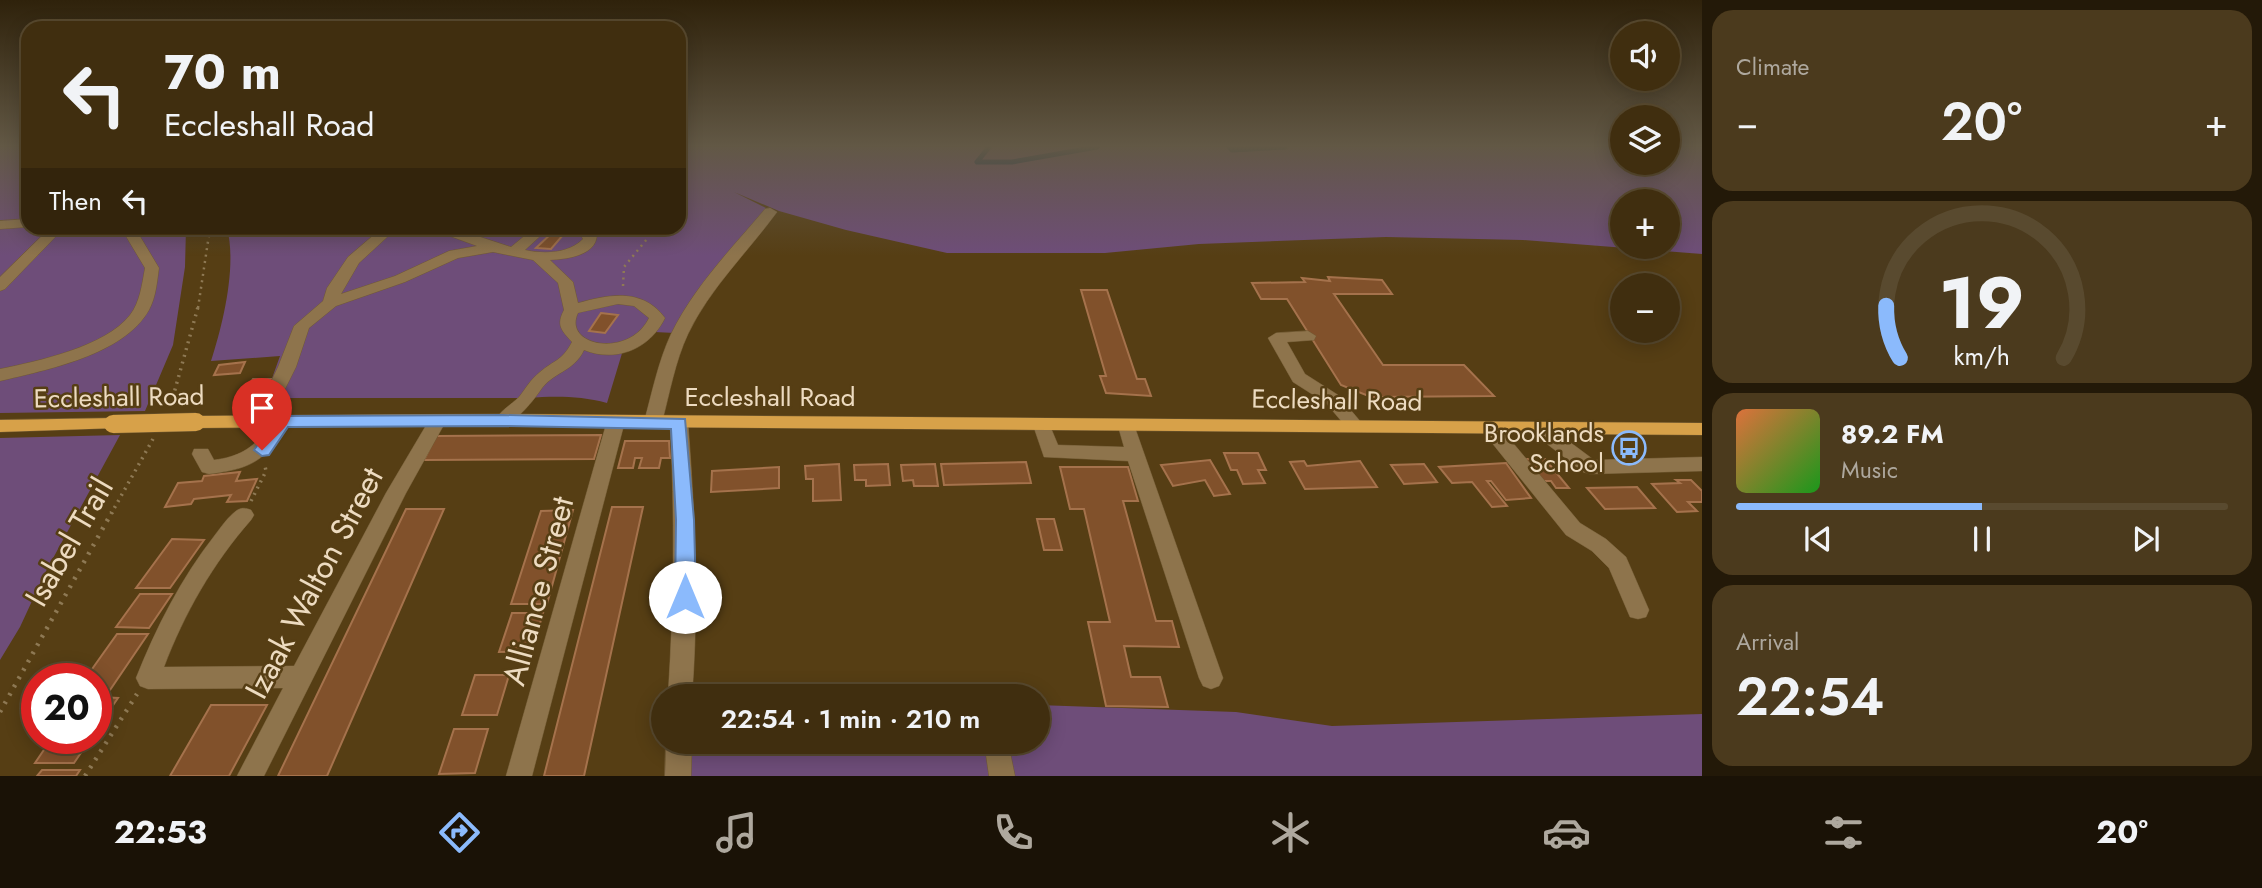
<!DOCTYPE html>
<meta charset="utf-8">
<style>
:root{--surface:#402e0f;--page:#4b3a1d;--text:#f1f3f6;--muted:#aea89e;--line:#594a2f;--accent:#8bbafc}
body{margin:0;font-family:Jost,sans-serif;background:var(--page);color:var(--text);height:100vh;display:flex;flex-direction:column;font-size:26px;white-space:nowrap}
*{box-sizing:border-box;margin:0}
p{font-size:23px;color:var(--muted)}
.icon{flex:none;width:38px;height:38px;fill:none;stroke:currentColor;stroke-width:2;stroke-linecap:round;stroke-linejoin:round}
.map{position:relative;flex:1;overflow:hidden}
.panel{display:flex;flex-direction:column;gap:10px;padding:10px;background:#231908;width:560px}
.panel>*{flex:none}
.banner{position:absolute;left:21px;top:21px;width:665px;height:214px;border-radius:21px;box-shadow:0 4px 18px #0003,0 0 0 2px var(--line);background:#402e0f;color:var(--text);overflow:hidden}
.tools{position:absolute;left:1610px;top:21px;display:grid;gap:14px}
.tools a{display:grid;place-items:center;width:70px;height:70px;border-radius:50%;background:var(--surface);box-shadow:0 4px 18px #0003,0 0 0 2px var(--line);font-size:35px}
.speed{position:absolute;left:21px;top:663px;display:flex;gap:14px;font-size:35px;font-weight:700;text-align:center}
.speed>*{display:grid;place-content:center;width:91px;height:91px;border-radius:50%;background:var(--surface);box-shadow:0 4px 18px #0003,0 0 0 2px var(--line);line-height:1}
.speed .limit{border:10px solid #d22;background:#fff;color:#111}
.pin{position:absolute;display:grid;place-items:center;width:60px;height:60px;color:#fff;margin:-72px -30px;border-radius:50% 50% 50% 0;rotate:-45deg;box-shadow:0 0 7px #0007}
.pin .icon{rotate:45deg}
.me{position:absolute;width:77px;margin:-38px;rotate:0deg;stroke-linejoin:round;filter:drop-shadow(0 0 5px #0008)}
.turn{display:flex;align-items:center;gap:24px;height:147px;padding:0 28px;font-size:32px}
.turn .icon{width:91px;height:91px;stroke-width:2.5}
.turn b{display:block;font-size:49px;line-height:60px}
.then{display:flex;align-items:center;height:66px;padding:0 28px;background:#0003;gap:14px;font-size:26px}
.big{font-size:52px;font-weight:600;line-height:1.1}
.panel .tile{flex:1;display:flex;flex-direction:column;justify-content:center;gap:10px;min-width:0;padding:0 24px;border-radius:21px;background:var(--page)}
.panel .dial{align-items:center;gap:0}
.dial svg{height:182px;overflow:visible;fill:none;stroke:var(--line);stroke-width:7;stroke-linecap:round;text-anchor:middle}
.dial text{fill:var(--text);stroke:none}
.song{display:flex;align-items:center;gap:21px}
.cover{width:84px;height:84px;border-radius:10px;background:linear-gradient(135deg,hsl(20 70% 55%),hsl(120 70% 35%))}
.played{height:7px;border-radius:4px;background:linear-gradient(90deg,var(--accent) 50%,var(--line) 50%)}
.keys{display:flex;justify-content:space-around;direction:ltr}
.heat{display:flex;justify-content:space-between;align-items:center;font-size:38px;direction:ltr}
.trip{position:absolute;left:651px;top:684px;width:399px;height:70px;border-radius:35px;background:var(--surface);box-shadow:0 4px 18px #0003,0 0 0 2px var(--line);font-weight:600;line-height:70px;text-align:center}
.dock{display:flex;height:112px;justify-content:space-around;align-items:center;background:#1a1206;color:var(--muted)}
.dock .icon{width:49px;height:49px}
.dock .on{color:var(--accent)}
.dock b{font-size:32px;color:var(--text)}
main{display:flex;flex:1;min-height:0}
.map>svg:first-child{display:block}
.green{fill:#6e4d79;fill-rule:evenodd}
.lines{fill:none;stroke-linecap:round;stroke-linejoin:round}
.stream{stroke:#11305a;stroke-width:5}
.building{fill:#81512b;stroke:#a5724c;stroke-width:2}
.minor-casing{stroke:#715a33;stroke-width:1}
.major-casing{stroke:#715a33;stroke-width:1}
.path-far2{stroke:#8e7954;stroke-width:2.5;stroke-dasharray:2 4.5;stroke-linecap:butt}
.path-far1{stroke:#8e7954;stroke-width:3.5;stroke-dasharray:2 5;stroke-linecap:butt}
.path{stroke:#8e7954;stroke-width:4.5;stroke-dasharray:2.5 7;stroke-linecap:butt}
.minor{fill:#8e744c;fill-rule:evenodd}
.major{fill:#d7a149;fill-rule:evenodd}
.major-bridge-casing{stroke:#715a33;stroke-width:19;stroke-linecap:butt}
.major-bridge{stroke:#d7a149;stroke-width:18}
.route{fill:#8bbafc;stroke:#5a79a4;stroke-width:2}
.labels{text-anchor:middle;stroke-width:5;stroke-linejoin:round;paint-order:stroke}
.street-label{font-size:26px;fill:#eddbc0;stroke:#563e14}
.poi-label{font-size:26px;fill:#eddbc0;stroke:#563e14;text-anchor:end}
.near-street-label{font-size:32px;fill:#eddbc0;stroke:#563e14}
</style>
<main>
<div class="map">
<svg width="1702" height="776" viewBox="0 0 1702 776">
<rect width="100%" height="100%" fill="#563e14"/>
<path class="green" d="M0,147H28V228H186L185,267L173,345L145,411L0,413Z
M679,147H1622V163H1668V147H1702V254L1523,240L1386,237L1199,244L1105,253H947L846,230L779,211L734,192L766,208L703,287L675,333L654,332L623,350L607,403C580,396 556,396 528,398H265L280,356L211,361C223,324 237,266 227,228H679ZM1622,201H1668V247H1622Z
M120,435L45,573L20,627L0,660V438Z
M672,688L857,696H671Z
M1038,705L1236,712L1332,726L1702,714V776H665L668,742H1038Z"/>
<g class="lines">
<path class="stream" d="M989,147L977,162H1012L1097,147
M1229,147L1232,150L1285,147"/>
</g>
<path class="building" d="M555,230L564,231L560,235H563L551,249L536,248Z
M1328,277L1382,280L1392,294H1334L1383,365H1464L1494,396L1371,397L1341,385L1287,299H1261L1252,283L1305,282L1302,278L1330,281Z
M1081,290H1107L1137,379H1145L1151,396L1106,393L1100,376H1106Z
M601,313L618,315L605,333L589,331Z
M245,362L240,373L214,375L219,365Z
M253,379H271L255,404H235Z
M601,435L594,459L424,460L436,436Z
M625,441H669L670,458H661L659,468H639L642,458H635L633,468H618Z
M1224,453H1258L1266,470H1258L1265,483L1243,484L1237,470H1231Z
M1523,459H1545L1569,488H1556L1551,481H1541Z
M1210,460L1230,494L1214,496L1205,480L1173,486L1161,465Z
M1304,461L1307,466L1360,461L1377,487L1305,489L1290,462Z
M1026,462L1031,483L944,485L941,464Z
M1506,463L1531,498L1506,500L1491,481H1487L1507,506L1492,507L1472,482L1452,483L1439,467Z
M839,464L841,500L813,501V479H806L805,466Z
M888,464L890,485L866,486V480H855L854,465Z
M935,464L938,486H914L913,480L903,481L901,465Z
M1424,464L1437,482L1404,484L1391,465Z
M779,467V488L711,492L712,471Z
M1060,467H1128L1138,501H1123L1156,621H1172L1179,647L1124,646L1131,677H1160L1168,707L1106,706L1088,622H1110L1084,509H1070Z
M240,472L236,481L257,479L247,501L227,502L231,495L194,499L191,504L165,507L178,483L202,481L204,476Z
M1676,480H1691L1702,491V502H1688L1697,511L1677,512L1652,484L1680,483Z
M1637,487L1655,508L1605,509L1587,488Z
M612,507H643L584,776H544Z
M406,509H444L327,776H278Z
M573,510L547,604H511L541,511Z
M1037,519H1054L1062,550H1044Z
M172,539L204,540L170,588H136Z
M140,594H172L149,628L116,627Z
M512,613H543L532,651L499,652Z
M117,634H148L110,690H96V679H85Z
M475,675H509L497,715H462Z
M96,697L118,698L96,730Z
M211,705H267L229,776H170Z
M454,729H488L475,773L439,774Z
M52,738H91L74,763H35Z
M42,770H80L76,776H37Z"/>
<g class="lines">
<defs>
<path id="minor" d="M770,208L777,212C747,253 710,288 688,334C675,362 670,392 662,422L659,426H647L644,422C652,393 658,362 671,334C694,287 731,249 765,209Z
M28,219V227L0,229V221Z
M50,228H64L5,289L0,291V277Z
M124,228H138V233L159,268C157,282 156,297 149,310C124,355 46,370 0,381V369C38,361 105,347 130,315C140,302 142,284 145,268L124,233Z
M382,228H397L359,263L341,294L395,276L449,251L477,246L436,231L434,228H453L511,247L534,228H549L525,250C544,254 568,254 583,239L577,228H591L597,234C597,256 566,259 550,260L573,282L578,303C610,294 643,288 665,318C650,349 616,363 584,350C574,372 552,372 540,391C529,406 524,411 510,424H498L495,420C501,410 511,405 519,397C526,388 530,380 540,372C554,360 562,361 572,342C561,330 556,325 564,310L558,283L533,260L493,252L458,258L405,282L336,306L309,328L296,367L267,425H255L252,421L278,367L294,326L323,301L327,288L348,257ZM618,304L634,306L649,318C629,359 562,346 578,313Z
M1308,331L1316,336L1314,340L1287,342L1305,374L1338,395L1360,421L1363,425L1360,429H1348L1326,403L1293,382L1268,338L1276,333Z
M283,415L289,417L292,421L289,425C265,460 252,469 209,474L202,472L192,454L194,449H208L214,460C238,457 252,449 267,430C272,423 275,417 283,415Z
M437,415L443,417L446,421L406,493L264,776H237L283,688L148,689L140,686L136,678C156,628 181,578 215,535C221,527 228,517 236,511C241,507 246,508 251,510L254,515L251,520C213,563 184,614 164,667L294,666L386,493L431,417Z
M616,415L622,417L625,421L532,776H506L607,421L610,417Z
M679,417L685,419L688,423C695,514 699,605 692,696H668C674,604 675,515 670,423L673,419Z
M1042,419L1048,421L1058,445L1124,447L1118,426L1121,422H1133L1223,678L1219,686L1211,689L1203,686L1199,678L1128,461L1044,457L1033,425L1036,421Z
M1491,423L1498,425L1580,523L1606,539L1626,557L1649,610L1646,617L1638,619L1630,617L1609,568L1592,551L1566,535L1484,433L1482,429L1484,425Z
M1540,423L1547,425L1594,460L1702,457V471L1590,474L1583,472L1533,433L1531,429L1533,425Z
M666,742H692L691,776H665Z
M988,742H1008L1015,776H989L985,748Z"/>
<path id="major" d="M504,414L1702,423V435L504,426L196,428L190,426L187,422L190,418L196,416Z
M113,418L119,420L122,424L119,428L0,432V420Z"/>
</defs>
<use href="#minor" class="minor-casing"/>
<use href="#major" class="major-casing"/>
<path class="path-far2" d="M623,286L624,267L656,228
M198,308L210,228"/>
<path class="path-far1" d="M171,404L198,307
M251,501L266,471L265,466
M111,514L153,439"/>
<path class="path" d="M0,712L112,512
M85,776L137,694"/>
<use href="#minor" class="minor"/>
<use href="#major" class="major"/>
<defs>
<path id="major-bridge" d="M113,424L196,422"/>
</defs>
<use href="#major-bridge" class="major-bridge-casing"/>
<use href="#major-bridge" class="major-bridge"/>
</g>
<linearGradient id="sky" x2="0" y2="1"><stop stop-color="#2f220b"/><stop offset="0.57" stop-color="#625845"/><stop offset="1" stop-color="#625845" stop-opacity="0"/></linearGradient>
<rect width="1702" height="256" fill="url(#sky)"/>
<path class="route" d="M503,415L685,419L694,520L696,597L693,603L685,606L678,603L675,597L676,520L671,429L503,426L288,427L269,455L262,456L254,450L277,417L283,416Z"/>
<defs>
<symbol id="bus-ring" viewBox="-11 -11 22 22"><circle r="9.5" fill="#563e14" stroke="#8bbafc" stroke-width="1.5"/><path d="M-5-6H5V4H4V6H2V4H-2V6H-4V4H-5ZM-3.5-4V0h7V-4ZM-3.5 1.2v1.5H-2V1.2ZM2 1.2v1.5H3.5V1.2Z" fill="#8bbafc"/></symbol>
</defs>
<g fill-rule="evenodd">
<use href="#bus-ring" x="1610" y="429" width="38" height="38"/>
</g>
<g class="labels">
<g class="street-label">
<text transform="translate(119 397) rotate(-1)" y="9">Eccleshall Road</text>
<text x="770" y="406">Eccleshall Road</text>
<text transform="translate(1337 400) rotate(1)" y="9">Eccleshall Road</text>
</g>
<g class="poi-label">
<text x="1604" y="442">Brooklands<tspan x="1604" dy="30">School</tspan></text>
</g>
<g class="near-street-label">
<text transform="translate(69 542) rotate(-60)" y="11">Isabel Trail</text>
<text transform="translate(314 583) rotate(-62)" y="11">Izaak Walton Street</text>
<text transform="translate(538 591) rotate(-75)" y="11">Alliance Street</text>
</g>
</g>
</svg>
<div class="tools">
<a><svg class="icon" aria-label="sound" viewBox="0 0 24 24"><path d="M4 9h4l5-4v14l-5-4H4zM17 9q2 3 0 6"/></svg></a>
<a><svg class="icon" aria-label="layers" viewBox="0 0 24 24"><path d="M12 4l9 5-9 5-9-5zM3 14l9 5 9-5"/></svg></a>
<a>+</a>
<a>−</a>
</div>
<div class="speed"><div class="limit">20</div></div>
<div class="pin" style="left:262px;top:450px;background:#d93025"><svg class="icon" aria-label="arrive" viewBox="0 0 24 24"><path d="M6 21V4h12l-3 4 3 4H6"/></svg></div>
<svg class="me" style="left:685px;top:597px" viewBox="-20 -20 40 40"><circle r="19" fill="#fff"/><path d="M0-13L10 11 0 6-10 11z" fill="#8bbafc"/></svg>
<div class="trip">22:54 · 1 min · 210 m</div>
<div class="banner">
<div class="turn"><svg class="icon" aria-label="left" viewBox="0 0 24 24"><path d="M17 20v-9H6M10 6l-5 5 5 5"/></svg><div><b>70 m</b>Eccleshall Road</div></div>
<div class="then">Then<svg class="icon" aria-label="left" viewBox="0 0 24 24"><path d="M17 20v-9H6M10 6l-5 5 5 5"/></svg></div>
</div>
</div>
<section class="panel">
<div class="tile"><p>Climate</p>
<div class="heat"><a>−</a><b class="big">20°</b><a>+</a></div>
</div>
<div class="tile dial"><svg viewBox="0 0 100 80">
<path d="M14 69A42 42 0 1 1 86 69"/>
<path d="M14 69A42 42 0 0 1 8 46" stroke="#8bbafc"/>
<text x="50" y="56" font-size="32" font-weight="700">19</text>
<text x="50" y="72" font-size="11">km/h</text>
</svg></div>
<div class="tile">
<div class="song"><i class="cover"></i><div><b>89.2 FM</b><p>Music</p></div></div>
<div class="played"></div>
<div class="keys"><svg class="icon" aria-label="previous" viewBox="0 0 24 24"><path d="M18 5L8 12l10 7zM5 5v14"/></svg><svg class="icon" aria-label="pause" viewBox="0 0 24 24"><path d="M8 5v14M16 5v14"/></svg><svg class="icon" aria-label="next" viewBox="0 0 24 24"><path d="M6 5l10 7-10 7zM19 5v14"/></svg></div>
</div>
<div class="tile"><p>Arrival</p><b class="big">22:54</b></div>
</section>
</main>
<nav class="dock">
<b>22:53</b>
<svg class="icon on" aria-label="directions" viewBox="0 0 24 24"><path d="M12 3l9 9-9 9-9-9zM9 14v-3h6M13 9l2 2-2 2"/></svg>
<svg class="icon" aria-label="music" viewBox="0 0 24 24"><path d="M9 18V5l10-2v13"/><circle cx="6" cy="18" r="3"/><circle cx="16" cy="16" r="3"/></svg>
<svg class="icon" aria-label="phone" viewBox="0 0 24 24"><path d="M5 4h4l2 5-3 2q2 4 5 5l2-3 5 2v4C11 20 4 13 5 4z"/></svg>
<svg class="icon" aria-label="climate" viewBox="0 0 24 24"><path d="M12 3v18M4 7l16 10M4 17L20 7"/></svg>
<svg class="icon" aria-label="car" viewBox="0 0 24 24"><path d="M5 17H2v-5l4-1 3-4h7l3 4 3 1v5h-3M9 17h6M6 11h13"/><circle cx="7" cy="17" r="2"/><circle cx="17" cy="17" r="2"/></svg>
<svg class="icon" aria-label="filters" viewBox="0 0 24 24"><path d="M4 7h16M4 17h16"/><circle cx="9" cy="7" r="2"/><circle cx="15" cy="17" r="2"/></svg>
<b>20°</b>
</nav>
